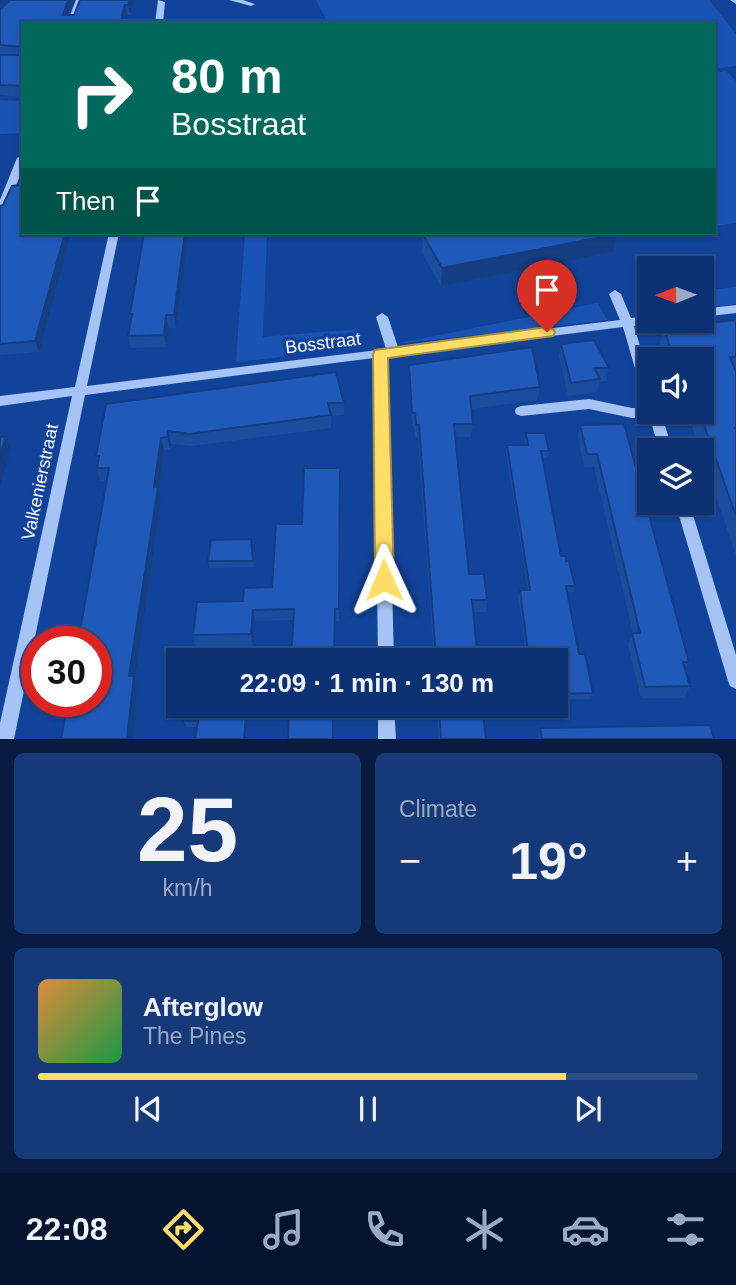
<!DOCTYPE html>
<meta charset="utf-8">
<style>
:root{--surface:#0d3274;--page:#163a79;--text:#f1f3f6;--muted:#9aaac5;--line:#2d4d86;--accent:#ffde68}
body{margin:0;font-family:Arial,sans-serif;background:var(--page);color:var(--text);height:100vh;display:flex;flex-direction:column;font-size:26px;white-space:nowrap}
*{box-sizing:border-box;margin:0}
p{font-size:23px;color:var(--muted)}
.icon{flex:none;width:38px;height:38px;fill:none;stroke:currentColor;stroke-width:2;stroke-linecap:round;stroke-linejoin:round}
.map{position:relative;height:739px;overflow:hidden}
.drawer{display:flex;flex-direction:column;gap:14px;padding:14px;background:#071c40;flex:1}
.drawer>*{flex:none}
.hud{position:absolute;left:21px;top:21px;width:695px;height:214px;border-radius:0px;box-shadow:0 2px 5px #0004,0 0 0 2px var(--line);background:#00695c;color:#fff;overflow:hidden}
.needle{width:46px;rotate:269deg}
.controls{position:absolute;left:637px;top:256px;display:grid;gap:14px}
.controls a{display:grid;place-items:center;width:77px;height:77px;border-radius:0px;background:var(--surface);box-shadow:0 2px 5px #0004,0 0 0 2px var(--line);font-size:35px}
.speed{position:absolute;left:21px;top:626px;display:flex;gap:14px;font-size:35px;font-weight:700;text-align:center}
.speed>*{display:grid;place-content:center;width:91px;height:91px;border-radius:50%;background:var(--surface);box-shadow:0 2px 5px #0004,0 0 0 2px var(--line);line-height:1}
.speed .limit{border:10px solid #d22;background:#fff;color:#111}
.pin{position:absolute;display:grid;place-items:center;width:60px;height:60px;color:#fff;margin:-72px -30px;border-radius:50% 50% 50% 0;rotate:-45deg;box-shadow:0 0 7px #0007}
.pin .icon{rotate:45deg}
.me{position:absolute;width:77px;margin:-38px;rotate:359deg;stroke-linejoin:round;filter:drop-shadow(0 0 5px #0008)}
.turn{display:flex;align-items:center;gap:24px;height:147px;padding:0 35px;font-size:32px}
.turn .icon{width:91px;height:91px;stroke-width:2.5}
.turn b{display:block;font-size:49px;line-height:60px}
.then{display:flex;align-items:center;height:66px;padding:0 35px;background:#0003;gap:14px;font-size:26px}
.big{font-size:52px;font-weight:700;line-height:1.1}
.drawer .widget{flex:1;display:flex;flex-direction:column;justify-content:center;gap:10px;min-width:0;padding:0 24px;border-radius:10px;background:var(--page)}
.drawer .dial{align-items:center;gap:0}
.dial b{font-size:91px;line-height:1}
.song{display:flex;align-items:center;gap:21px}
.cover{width:84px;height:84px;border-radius:10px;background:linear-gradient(135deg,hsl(30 70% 55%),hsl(140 70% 35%))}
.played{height:7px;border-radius:4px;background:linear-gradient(90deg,var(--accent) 80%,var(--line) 80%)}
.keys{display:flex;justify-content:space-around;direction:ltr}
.heat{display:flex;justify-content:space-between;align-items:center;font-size:38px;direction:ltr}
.drawer .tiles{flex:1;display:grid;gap:14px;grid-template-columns:1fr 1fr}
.widget:last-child{grid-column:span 2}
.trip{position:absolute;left:166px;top:648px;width:402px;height:70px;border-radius:0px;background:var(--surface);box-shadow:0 2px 5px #0004,0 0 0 2px var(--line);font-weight:700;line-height:70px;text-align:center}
.menu{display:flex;height:112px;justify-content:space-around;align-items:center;background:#05142e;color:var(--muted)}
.menu .icon{width:49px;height:49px}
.menu .current{color:var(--accent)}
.menu b{font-size:32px;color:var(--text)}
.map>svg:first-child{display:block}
.green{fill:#1954b5}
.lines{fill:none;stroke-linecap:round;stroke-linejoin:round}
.minor{fill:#a5c3f4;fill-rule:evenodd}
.wall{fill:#1b4d9f}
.shaded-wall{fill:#163e82}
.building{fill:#1f59b9;stroke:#163e82;stroke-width:2}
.route{fill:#ffde68;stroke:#a69044;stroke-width:2}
.labels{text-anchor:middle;stroke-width:7;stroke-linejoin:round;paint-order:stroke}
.street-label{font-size:18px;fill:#fff;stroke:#11439a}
</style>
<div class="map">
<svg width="736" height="739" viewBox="0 0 736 739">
<rect width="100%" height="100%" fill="#11439a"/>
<path class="green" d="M316,0H709L736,34V66L714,69V23H328Z
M726,71L736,81V223L714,226V73Z
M0,100L23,101V133L0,134Z
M245,233H267L263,337L357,329L364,348L236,362Z
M736,287V304L702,308V291Z
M598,303L607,320L395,344Z"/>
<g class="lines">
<path class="minor" d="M76,0H84L75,23H67Z
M158,0L165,2L163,23H155Z
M229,0H243L255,4L251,6Z
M730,0H736V4Z
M23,155V168L5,213L0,216V200L17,158Z
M109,233H119L87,386L386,349L376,317L382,313L388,317L398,347L620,320L609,294L615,290L621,294L631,318L649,316V320H655L649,324L634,326L649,376V400L645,399L643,396L623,327L386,357L394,660H378L374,358L85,395L14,739H0V723L72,396L0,406V396L75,387Z
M736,305V313L702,317V309Z
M589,399L632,408H649V411H660L673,450H659L650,418H632L589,409L521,416L516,414L515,411L516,408L521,406Z
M675,502H689L736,655V689L730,686L728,681Z
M378,705H394L396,739H378Z"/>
</g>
<path class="wall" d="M10,0H74L68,15H74L135,0L130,15L23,23V97L0,95V9Z
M0,206L39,352L0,355Z
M144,233H189L176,328H169L166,347L131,348L128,336L131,320L130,314Z
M433,233H624L617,235L613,252L441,286L422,253L423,235Z
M736,320V555L702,455V450H700L687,411H702V359H663L659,346L664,328Z
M561,344L609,368L606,381H599L597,392L568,396L559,356Z
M409,365L540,387L537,400L471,409L473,424L471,437H455L469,574L487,600L486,612H473L478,660H434L418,437H415L414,426H412L409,378Z
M344,403V415L331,416V428L191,446L171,444L170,449L164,450L159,488L161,499L135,679L137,688L133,739H61L107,480L100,481L97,468L98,462L96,456L106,404Z
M624,424L689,662L685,671L690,686L684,698H641L628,645L633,633L594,467H584L578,437L580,425Z
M526,433L549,451L547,458H542L561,556L566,561L575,586L573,592H567L579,654L593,693L591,699L556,700V660H527L518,596L520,590H528L506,452L507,445H526L525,440Z
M340,480L339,621H335V660H291L293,620L255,621L253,646H195L193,635L243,601L272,587L302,524Z
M251,539L254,567L210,568L208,561Z
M248,705L197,727H186L184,721Z
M437,705H482L486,739H439Z
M540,728L714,739H537Z"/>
<path class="shaded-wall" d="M0,0H7L0,7Z
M68,0H74L65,23L63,15Z
M130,0H135L130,15L128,5Z
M125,5L127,15L124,23H120Z
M65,233H71L39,352L35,341Z
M185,233H189L176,328L174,315Z
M606,233H624L617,235L613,252L441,286L442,268Z
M166,315L169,328L166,347L164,335Z
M168,431L171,444L170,449L167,437Z
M6,436L11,449L0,486V457Z
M161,438L164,450L159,488L161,499L135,679L137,688L133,739H127L129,676L154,487Z
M253,610L255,621L253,646L251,634Z
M247,705H248L246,739H244Z"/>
<path class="building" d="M10,0H68L63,15H74L80,0H130L128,5H125L120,23H23V86L0,85V55H20L22,47L0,45V9Z
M23,176V233H65L35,341L0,344V206L3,205L12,186L19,185Z
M144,233H185L174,315H166L164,335L128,336L132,314H130Z
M433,233H616L617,234L442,268L423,235Z
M736,320V357H730L736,372V428H735L736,430V516L699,411H702V359H674L664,328Z
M594,340L609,368H594L600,379L571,383L561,344Z
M532,347L540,387L470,396L473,424H454L469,574H484L487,600H472L478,660H436L419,425H416L415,413H412L409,365Z
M336,372L344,403H328L331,415L189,434L168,431L167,437L161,438L154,487H158L129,676H134L127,739H61L68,702H96V642H78L109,468H97L99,456H96L106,404Z
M624,424L689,662H683L690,686L645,687L632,633H640L597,454H587L580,425Z
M526,433H545L549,451H541L561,556H566V561H569L575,586H566L579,654H585L593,693L556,694V660H529L520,590H530L507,445H528Z
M6,436L0,457V437Z
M304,468H340L339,609H335L334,660H291L294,609L253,610L251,634L193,635L197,602L243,601L244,588L272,587L276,524H302Z
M251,539L253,561H208L211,540Z
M186,705H247L244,739H195L198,721H184Z
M289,705H333V739H288Z
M439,705H482L486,739H441Z
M710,725L714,739H542L540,728Z"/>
<path class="route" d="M547,327L553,329L555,332L553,336L388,358L394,580L391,586L384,589L378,586L375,580L373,354L375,350Z"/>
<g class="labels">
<g class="street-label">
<text transform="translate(323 343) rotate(-7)" y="6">Bosstraat</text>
<text transform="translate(40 482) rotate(-78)" y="6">Valkenierstraat</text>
</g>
</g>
</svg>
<div class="controls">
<a><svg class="needle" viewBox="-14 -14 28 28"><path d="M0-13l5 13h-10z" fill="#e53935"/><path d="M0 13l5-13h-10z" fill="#9aaac5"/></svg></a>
<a><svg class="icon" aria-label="sound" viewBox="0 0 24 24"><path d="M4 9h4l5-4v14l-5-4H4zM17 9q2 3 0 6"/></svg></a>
<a><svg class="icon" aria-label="layers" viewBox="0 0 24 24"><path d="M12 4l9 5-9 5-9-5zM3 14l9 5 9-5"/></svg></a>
</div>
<div class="speed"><div class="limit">30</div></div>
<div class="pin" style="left:547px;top:332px;background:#d93025"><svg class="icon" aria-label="arrive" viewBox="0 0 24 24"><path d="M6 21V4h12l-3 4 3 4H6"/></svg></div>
<svg class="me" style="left:384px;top:580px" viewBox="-20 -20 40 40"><path d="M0-17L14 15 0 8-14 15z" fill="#ffde68" stroke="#fff" stroke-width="4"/></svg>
<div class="trip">22:09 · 1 min · 130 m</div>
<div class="hud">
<div class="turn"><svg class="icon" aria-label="right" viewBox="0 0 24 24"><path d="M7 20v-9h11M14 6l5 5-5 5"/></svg><div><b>80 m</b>Bosstraat</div></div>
<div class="then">Then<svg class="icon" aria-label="arrive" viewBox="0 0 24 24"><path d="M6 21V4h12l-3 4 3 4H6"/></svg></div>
</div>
</div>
<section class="drawer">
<div class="tiles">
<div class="widget dial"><b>25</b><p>km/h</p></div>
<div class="widget"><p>Climate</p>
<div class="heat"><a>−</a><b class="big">19°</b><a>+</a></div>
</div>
<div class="widget">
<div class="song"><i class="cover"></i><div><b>Afterglow</b><p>The Pines</p></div></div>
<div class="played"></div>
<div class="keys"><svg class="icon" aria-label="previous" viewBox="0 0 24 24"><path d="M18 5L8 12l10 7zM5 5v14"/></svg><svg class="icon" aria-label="pause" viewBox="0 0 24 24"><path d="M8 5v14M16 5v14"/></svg><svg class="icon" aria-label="next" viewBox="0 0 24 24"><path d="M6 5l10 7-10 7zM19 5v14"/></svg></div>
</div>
</div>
</section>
<nav class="menu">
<b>22:08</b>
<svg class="icon current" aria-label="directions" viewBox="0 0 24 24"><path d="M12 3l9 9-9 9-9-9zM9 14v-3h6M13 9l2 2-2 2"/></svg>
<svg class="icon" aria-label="music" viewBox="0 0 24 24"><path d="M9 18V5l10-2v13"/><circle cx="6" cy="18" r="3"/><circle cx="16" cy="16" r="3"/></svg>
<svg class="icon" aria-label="phone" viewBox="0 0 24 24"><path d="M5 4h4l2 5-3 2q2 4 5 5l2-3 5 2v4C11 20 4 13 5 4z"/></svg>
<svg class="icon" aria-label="climate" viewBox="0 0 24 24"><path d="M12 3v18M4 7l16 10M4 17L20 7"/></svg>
<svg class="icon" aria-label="car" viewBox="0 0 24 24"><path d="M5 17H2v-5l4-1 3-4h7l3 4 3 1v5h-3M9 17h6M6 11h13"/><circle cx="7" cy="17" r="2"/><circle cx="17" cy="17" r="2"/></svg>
<svg class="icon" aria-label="filters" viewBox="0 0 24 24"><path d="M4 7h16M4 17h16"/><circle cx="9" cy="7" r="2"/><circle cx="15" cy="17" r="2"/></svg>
</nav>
